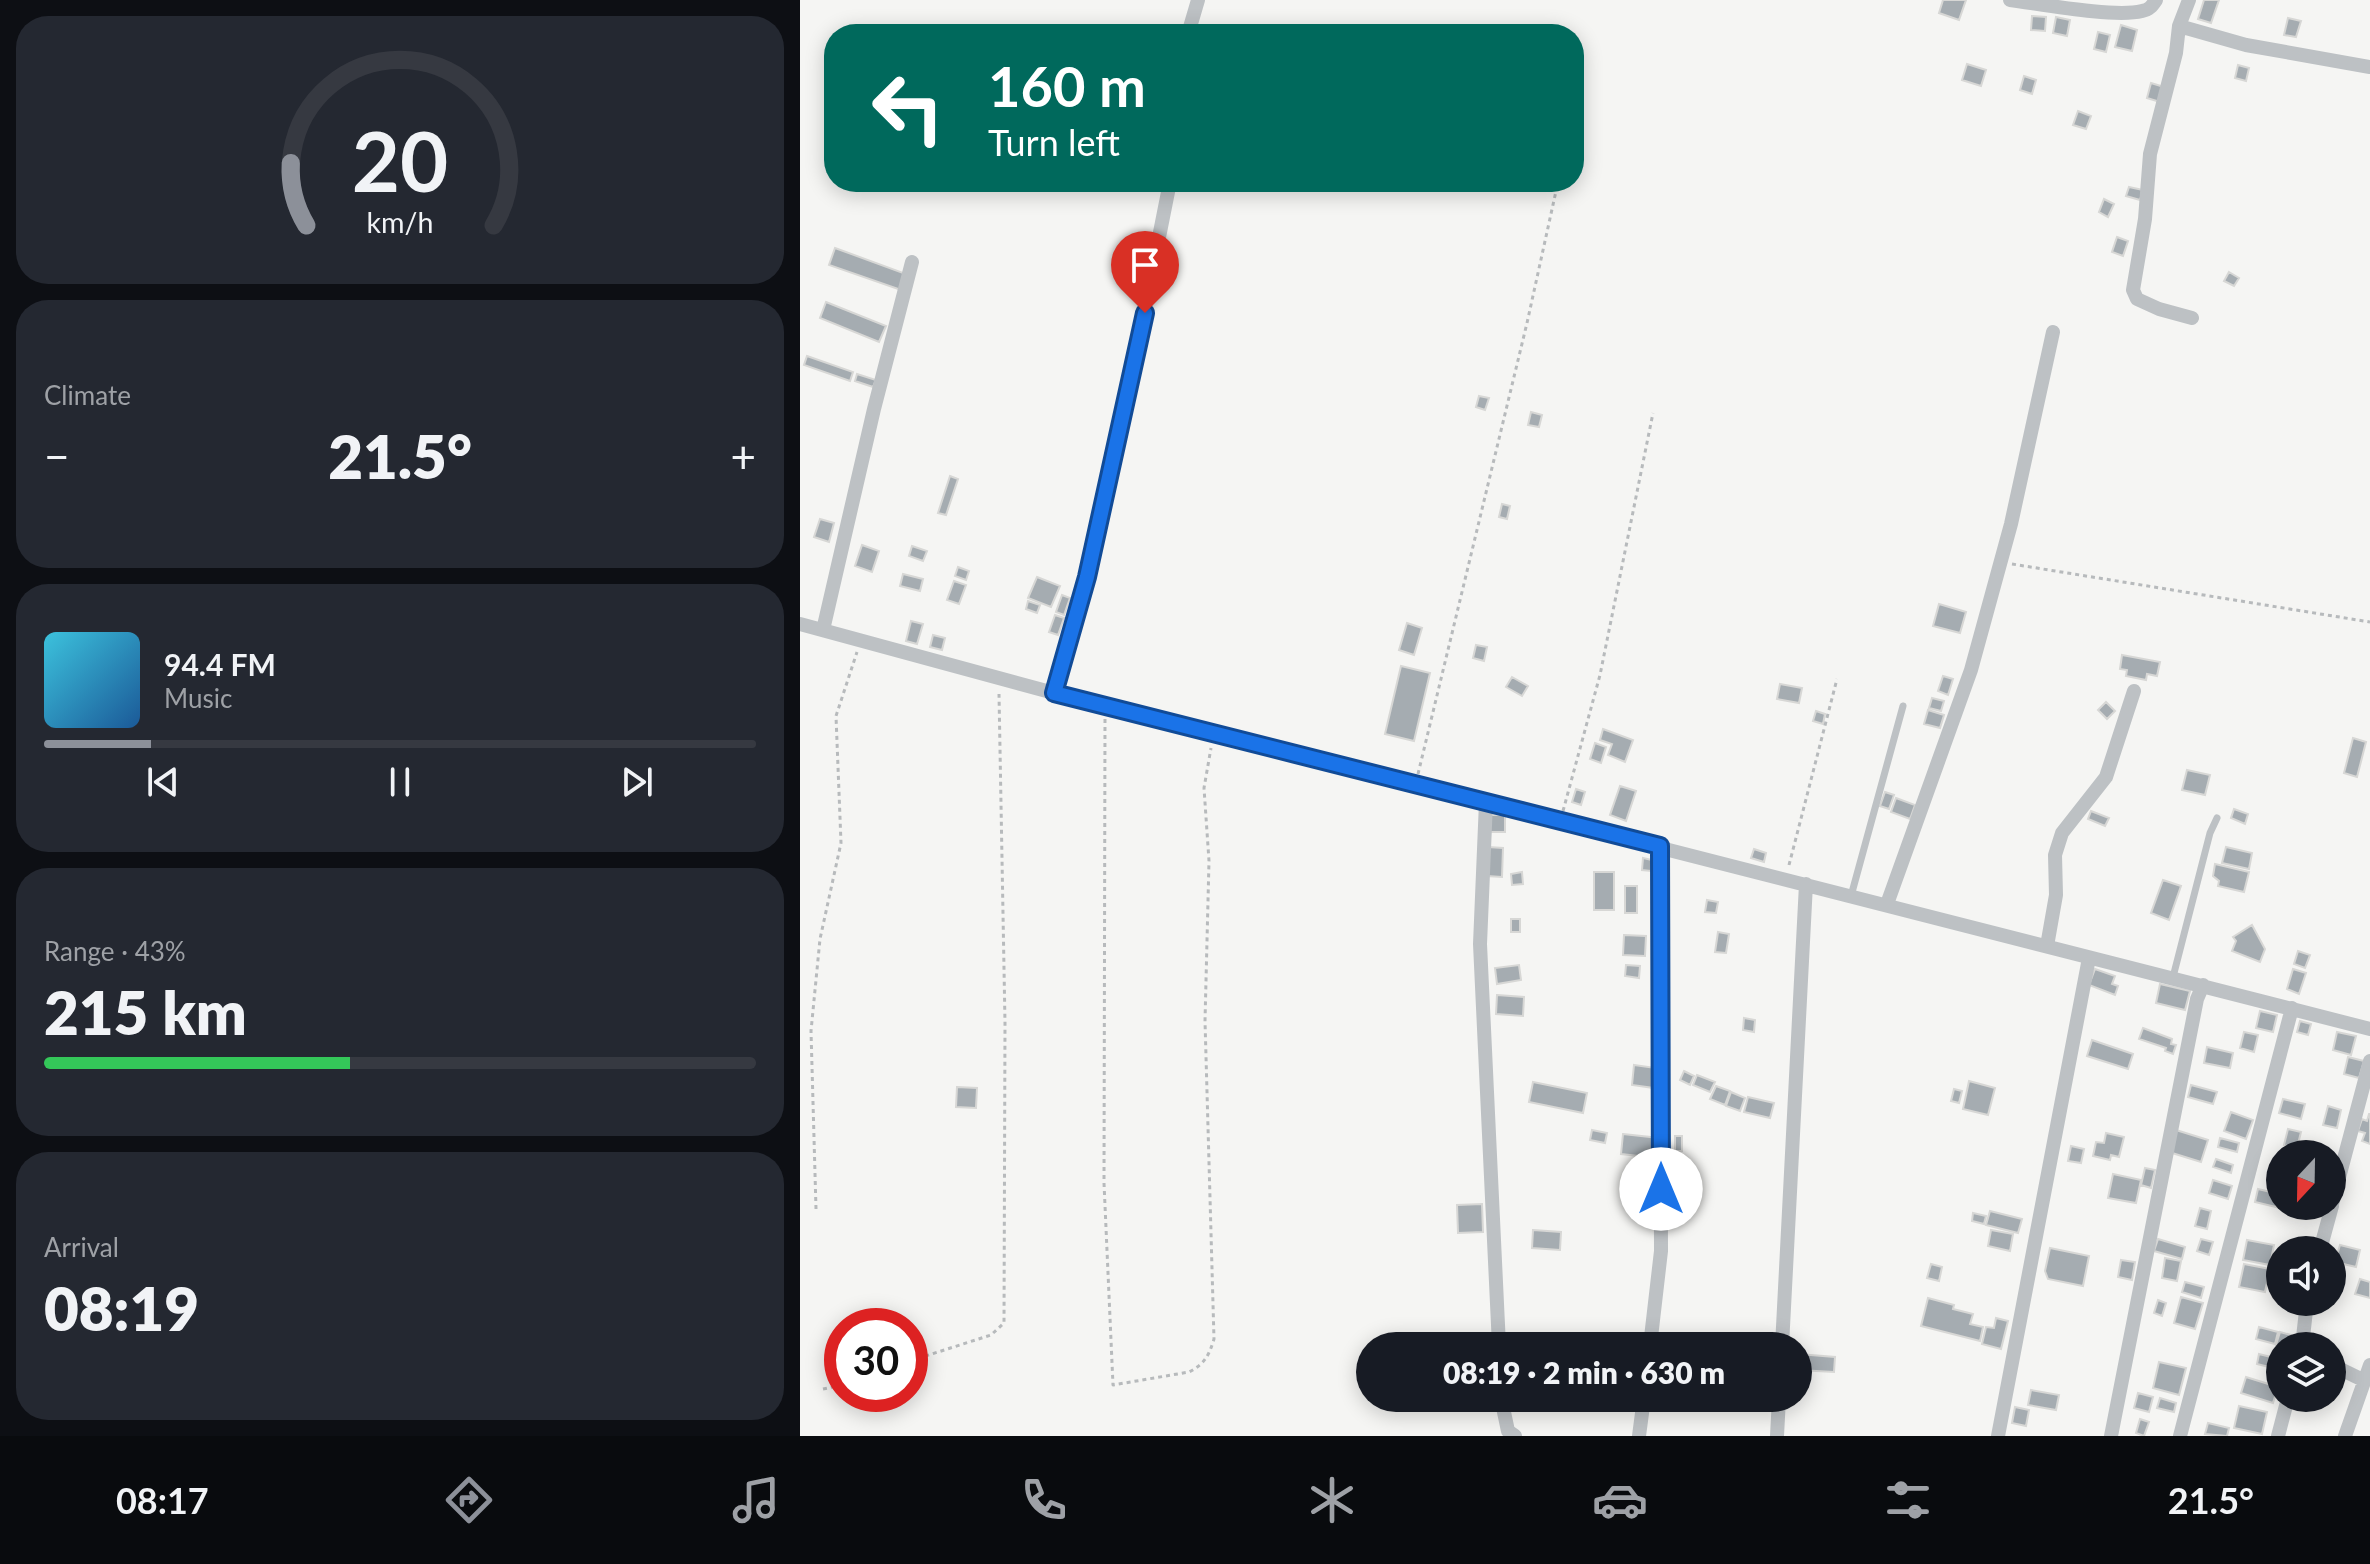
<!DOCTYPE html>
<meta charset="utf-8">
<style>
:root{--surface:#171b24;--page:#242831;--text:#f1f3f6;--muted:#9ea1a6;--line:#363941;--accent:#8c9099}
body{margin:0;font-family:Lato,sans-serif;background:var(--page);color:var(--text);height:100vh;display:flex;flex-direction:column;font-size:30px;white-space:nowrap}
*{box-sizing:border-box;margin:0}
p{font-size:26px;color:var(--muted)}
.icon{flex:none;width:44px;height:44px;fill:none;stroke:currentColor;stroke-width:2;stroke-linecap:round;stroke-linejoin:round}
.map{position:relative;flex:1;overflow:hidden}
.side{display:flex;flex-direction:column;gap:16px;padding:16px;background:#0d0f14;width:800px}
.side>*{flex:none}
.banner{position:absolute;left:24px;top:24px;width:760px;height:168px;border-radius:32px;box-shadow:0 4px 20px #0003;background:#00695c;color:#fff;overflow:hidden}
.needle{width:52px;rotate:202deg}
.controls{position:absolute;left:1466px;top:1140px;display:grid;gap:16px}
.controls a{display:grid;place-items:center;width:80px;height:80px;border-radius:50%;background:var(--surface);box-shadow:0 4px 20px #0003;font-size:40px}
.speed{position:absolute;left:24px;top:1308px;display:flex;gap:16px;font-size:40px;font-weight:700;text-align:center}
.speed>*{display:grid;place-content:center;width:104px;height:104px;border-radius:50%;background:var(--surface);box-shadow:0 4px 20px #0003;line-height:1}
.speed .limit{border:12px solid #d22;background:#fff;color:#111}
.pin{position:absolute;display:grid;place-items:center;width:68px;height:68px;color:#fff;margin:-82px -34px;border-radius:50% 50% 50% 0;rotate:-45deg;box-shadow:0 0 8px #0007}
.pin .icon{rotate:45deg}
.me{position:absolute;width:88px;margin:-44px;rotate:0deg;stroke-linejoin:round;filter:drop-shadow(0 0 6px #0008)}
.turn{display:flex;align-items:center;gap:28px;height:168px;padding:0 32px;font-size:36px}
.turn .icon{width:104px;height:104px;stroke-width:2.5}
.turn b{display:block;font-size:56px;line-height:68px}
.big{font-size:60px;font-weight:800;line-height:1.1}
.side .tile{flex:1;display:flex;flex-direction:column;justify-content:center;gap:12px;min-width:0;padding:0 28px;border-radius:32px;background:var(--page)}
.side .dial{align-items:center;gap:0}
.dial svg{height:208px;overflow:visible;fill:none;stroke:var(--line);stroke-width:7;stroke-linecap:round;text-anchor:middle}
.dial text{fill:var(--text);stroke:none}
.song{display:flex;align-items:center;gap:24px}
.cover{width:96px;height:96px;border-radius:12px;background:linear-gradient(135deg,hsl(190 70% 55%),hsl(210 70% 35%))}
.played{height:8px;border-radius:4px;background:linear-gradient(90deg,var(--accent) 15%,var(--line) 15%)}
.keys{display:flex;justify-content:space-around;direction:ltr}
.heat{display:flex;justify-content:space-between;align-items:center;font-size:44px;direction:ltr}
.charge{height:12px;border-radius:6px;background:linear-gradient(90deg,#34c759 43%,var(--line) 0)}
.trip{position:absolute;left:556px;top:1332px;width:456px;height:80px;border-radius:40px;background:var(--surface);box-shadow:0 4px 20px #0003;font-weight:800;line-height:80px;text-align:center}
.tabs{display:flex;height:128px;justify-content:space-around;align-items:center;background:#090b0e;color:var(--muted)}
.tabs .icon{width:56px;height:56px}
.tabs .current{color:var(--accent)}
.tabs b{font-size:36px;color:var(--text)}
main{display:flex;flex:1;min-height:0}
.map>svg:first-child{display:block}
.building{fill:#a5acb1;stroke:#d7d7d5;stroke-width:2}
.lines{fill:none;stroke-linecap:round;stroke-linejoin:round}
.path{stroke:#b7babc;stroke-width:3;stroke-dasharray:4 4;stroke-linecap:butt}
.lane{stroke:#bdc1c4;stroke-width:7}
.street{stroke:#bdc1c4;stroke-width:14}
.route-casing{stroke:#114b97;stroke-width:20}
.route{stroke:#1a73e8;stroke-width:14}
</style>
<main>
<section class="side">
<div class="tile dial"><svg viewBox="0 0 100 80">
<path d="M14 69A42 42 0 1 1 86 69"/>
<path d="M14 69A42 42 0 0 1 8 45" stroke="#8c9099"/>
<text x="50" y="56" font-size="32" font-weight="700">20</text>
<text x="50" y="72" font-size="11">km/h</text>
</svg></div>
<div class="tile"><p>Climate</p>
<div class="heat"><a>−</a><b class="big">21.5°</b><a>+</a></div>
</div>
<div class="tile">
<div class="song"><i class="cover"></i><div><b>94.4 FM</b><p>Music</p></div></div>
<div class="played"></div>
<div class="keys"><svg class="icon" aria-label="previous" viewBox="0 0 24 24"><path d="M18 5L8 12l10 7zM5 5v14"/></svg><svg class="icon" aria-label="pause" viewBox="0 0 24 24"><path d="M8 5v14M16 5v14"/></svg><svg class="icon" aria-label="next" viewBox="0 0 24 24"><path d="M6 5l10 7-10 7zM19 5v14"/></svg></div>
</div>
<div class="tile"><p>Range · 43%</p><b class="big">215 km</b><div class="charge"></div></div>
<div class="tile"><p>Arrival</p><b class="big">08:19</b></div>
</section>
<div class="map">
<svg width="1570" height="1436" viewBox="0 0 1570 1436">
<rect width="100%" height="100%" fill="#f5f5f3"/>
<path class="building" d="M1143,0H1166L1159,20L1139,13Z
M1404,0H1419L1411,23L1398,19Z
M1232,16L1246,17L1245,31L1231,30Z
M1256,17L1270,20L1267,36L1253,33Z
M1488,18L1501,21L1496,37L1484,35Z
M1321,25L1337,30L1332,51L1315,47Z
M1298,32L1310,35L1306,52L1294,49Z
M1167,64L1186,70L1181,86L1162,80Z
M1438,65L1449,68L1446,81L1435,78Z
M1224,76L1236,80L1232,94L1220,90Z
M1351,83L1364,87L1360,102L1347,98Z
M1278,111L1291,116L1286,129L1273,125Z
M1329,187L1343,190L1340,200L1326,196Z
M1304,199L1314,204L1308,217L1299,212Z
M1317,237L1328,241L1323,256L1312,252Z
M35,248L106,274L101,290L29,265Z
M1429,272L1439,278L1434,286L1424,281Z
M26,302L86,326L79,342L20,318Z
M7,356L53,372L50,381L4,365Z
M57,374L76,380L73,387L55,381Z
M679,396L689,398L685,410L676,407Z
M731,412L742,415L739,427L728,425Z
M150,476L158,479L146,515L138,513Z
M702,504L710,506L707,519L699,517Z
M20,519L34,523L29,542L14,537Z
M62,545L79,551L72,572L55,566Z
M112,546L127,551L123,561L109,556Z
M158,567L169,571L166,580L155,576Z
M103,574L123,579L120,591L100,586Z
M237,577L260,586L251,607L228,598Z
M154,581L166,585L159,604L147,600Z
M262,595L270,598L264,615L256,612Z
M228,601L240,605L237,613L226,609Z
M1139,604L1166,612L1160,633L1133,626Z
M255,615L264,618L258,635L249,632Z
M111,621L123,624L117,644L106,641Z
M607,623L622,628L614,655L599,650Z
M133,635L145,638L142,650L130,647Z
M676,645L687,647L684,661L673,658Z
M1322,655L1360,662L1357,676L1347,674L1346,680L1326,676L1327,670L1320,669Z
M601,666L630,673L614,741L585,734Z
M1143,676L1153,679L1148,695L1138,691Z
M712,677L728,686L722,696L706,687Z
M980,684L1002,688L999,703L977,699Z
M1132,698L1144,701L1141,711L1129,708Z
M1306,702L1315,711L1307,719L1298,710Z
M1128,710L1144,715L1140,728L1124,724Z
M1016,711L1025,714L1023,724L1013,721Z
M803,729L833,740L825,762L808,755L812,744L800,740Z
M1553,738L1566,742L1557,777L1544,773Z
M795,743L806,747L801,763L790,759Z
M1387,770L1410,775L1405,795L1382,790Z
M820,786L836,791L826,821L810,815Z
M776,789L785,792L781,805L772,802Z
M1085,792L1094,795L1089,809L1080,806Z
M1096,798L1115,805L1110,819L1091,812Z
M1434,809L1448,814L1445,824L1431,818Z
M1291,811L1309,818L1305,826L1288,819Z
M688,815H705V832H688Z
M688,847L703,848L702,877L687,876Z
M1426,847L1452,853L1449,869L1422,863Z
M954,849L966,853L964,862L951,858Z
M843,858L852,860L851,871L842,870Z
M1415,864L1449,872L1444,892L1418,886L1419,881L1413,876Z
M722,872L723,884L712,885L711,874Z
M794,872H814V910H794Z
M1363,880L1381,886L1369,920L1351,913Z
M825,886H837V913H825Z
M907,900L918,902L916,913L905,912Z
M711,919H720V932H711Z
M1452,925L1465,949L1460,962L1432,951L1436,941L1433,937Z
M918,932L929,934L926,953L915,952Z
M824,935L846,936L845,956L823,955Z
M1498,951L1510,955L1505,968L1494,964Z
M719,965L721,980L697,984L695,968Z
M826,965L840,966L839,978L825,976Z
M1295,969L1315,976L1312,984L1318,986L1315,995L1289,985Z
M1493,969L1506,973L1499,994L1487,989Z
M1360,984L1390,991L1385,1010L1356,1003Z
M697,995L724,997L723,1016L696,1014Z
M1460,1011L1477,1015L1473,1032L1456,1028Z
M944,1018L955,1020L954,1032L943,1030Z
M1500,1021L1511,1024L1508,1035L1497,1032Z
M1343,1028L1372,1039L1371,1044L1376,1045L1373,1054L1365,1051L1366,1048L1339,1039Z
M1444,1032L1458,1035L1454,1052L1440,1048Z
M1537,1032L1556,1036L1551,1055L1533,1050Z
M1292,1040L1333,1054L1328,1069L1287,1056Z
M1407,1047L1433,1053L1430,1068L1404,1063Z
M1548,1057L1564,1061L1559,1078L1544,1074Z
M834,1065L856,1068L854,1088L832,1085Z
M884,1071L894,1076L890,1085L880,1080Z
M897,1075L915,1082L910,1092L893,1085Z
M1169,1081L1195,1088L1188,1115L1163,1109Z
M733,1082L787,1093L783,1113L729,1102Z
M1391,1085L1417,1092L1413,1104L1388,1097Z
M916,1086L930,1091L925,1105L910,1099Z
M157,1087L177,1088L176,1108L156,1107Z
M1154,1089L1162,1091L1159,1103L1151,1101Z
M931,1092L945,1098L940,1111L926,1106Z
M948,1097L974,1103L970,1118L944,1112Z
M1483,1099L1505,1104L1501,1119L1479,1113Z
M1528,1106L1541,1110L1537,1128L1523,1125Z
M1431,1112L1453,1120L1446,1139L1424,1131Z
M1569,1114H1570V1144L1562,1141L1565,1133L1558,1131L1562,1119L1567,1121Z
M1488,1129L1501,1132L1497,1148L1484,1145Z
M792,1130L807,1133L805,1143L790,1140Z
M1376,1130L1408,1140L1401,1162L1369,1152Z
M1306,1133L1324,1137L1319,1157L1311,1155L1310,1160L1293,1156L1296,1142L1304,1143Z
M823,1134L859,1138L857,1158L821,1154Z
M875,1136H882V1151H875Z
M1420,1138L1439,1143L1437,1152L1418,1147Z
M1271,1146L1284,1149L1281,1163L1268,1161Z
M1416,1159L1433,1165L1431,1173L1413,1167Z
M1345,1168L1355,1170L1351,1188L1341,1185Z
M1313,1174L1341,1180L1336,1203L1308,1198Z
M1413,1180L1432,1186L1428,1199L1409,1193Z
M1458,1189L1479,1194L1476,1207L1455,1202Z
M682,1204L683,1232L658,1233L657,1205Z
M1400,1208L1411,1211L1407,1229L1395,1226Z
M1190,1211L1222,1219L1218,1233L1186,1225Z
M1173,1213L1186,1216L1184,1224L1172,1221Z
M733,1230L761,1232L760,1250L732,1248Z
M1191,1230L1213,1234L1210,1251L1188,1246Z
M1358,1239L1385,1247L1382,1259L1354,1251Z
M1401,1239L1413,1242L1409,1255L1397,1251Z
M1447,1240L1474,1245L1470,1265L1443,1260Z
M1540,1245L1560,1250L1556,1267L1535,1262Z
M1250,1248L1289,1256L1283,1286L1248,1279L1245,1271Z
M1365,1258L1381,1261L1377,1281L1362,1278Z
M1321,1260L1335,1262L1332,1280L1318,1277Z
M1131,1264L1142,1267L1139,1281L1127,1278Z
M1444,1264L1470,1269L1465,1292L1439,1287Z
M1560,1279L1570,1282V1298L1555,1294Z
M1385,1282L1404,1287L1401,1298L1382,1292Z
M1381,1297L1403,1303L1395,1329L1374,1323Z
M1128,1298L1154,1305L1153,1309L1173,1314L1170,1324L1183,1327L1180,1341L1121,1326Z
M1358,1300L1366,1303L1362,1316L1354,1313Z
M1196,1318L1208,1321L1201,1349L1182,1344L1186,1327L1194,1328Z
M1459,1327L1478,1332L1475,1344L1456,1339Z
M1480,1332L1491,1335L1488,1346L1476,1345Z
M885,1333L907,1334L906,1346H884Z
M998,1354L1035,1357L1034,1372L998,1370Z
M1459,1354L1475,1358L1473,1368L1457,1364Z
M1359,1362L1386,1368L1379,1395L1353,1388Z
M1446,1377L1478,1387L1473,1403L1441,1393Z
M1231,1390L1259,1395L1256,1410L1228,1405Z
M1338,1393L1353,1397L1349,1412L1334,1408Z
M1360,1398L1376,1403L1374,1412L1357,1408Z
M1439,1406L1467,1412L1462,1434L1434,1428Z
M1215,1407L1229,1410L1226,1426L1212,1423Z
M1340,1419L1349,1422L1344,1436L1336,1433Z
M1408,1423L1429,1428L1427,1436L1405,1434Z"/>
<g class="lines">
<path class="path" d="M1212,564L1570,622
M305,719L304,1183L313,1385L389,1372C405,1364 409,1355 414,1339L405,1021L409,861L404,788L411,748
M618,774L727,323L758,182
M763,811L800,675L853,413
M989,865L1037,679
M16,1209L11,1031L20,939L41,843L36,716L57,652
M110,1361L191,1335L204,1323L205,1023L199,694
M23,1389L42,1385"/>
<path class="lane" d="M1051,896L1103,706
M1373,977L1410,833L1417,818"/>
<path class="street" d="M1210,0C1241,4 1315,18 1342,11C1349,10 1352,6 1356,0
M1389,0L1379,26L1376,53L1350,154L1345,219L1333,290L1337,299L1359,309L1392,318
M1379,26L1446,45L1570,67
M388,34L398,0
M0,624L254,693L1570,1029
M23,630L74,409L112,262
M254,693L287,577L322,423L370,182
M686,802L680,944L699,1346
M1087,904L1171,670L1211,524L1253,332
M1247,946L1256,895L1255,855L1262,833L1306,777L1334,691
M1532,1204L1570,1061
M1520,1250L1532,1206
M850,1346L861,1251L860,846
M982,1346L1006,884
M1502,1346L1507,1302
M1532,1365L1565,1381
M701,1398L708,1431L715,1436
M839,1436L844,1398
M977,1436L979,1398
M1198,1436L1289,958
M1311,1436L1397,999L1403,985
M1380,1436L1492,1008
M1478,1436L1488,1398
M1545,1436L1570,1365"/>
</g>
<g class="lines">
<defs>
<path id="route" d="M345,313L287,577L254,693L860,846L861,1189"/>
</defs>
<use href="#route" class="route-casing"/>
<use href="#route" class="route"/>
</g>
</svg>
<div class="controls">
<a><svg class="needle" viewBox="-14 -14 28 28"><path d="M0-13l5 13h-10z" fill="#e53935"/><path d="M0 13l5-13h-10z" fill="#9ea1a6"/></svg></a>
<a><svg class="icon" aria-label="sound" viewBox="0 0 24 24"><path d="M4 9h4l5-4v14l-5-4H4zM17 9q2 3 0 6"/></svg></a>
<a><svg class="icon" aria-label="layers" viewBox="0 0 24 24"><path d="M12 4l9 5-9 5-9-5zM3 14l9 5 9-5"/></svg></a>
</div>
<div class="speed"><div class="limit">30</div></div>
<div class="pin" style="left:345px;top:313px;background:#d93025"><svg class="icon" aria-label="arrive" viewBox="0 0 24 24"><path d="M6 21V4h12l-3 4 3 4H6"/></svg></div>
<svg class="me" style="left:861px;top:1189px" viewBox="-20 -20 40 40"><circle r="19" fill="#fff"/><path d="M0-13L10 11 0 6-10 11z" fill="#1a73e8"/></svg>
<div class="trip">08:19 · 2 min · 630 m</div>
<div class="banner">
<div class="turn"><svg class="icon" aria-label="left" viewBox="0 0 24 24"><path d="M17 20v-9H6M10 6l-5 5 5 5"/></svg><div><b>160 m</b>Turn left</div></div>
</div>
</div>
</main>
<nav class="tabs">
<b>08:17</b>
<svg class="icon current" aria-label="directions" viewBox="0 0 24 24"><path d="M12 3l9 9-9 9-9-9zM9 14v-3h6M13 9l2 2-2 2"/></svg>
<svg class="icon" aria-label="music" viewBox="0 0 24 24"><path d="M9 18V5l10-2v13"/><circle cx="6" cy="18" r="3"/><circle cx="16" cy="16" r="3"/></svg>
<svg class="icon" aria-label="phone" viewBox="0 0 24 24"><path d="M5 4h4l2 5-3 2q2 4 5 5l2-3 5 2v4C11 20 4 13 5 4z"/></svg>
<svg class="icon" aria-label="climate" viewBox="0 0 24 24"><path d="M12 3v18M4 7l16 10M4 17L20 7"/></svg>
<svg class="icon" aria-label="car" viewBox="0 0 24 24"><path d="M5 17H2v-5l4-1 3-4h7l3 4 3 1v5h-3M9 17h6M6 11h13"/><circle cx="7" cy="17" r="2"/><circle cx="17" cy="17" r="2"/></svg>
<svg class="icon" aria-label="filters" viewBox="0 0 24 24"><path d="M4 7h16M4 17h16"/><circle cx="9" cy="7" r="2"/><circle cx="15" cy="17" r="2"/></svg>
<b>21.5°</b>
</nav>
